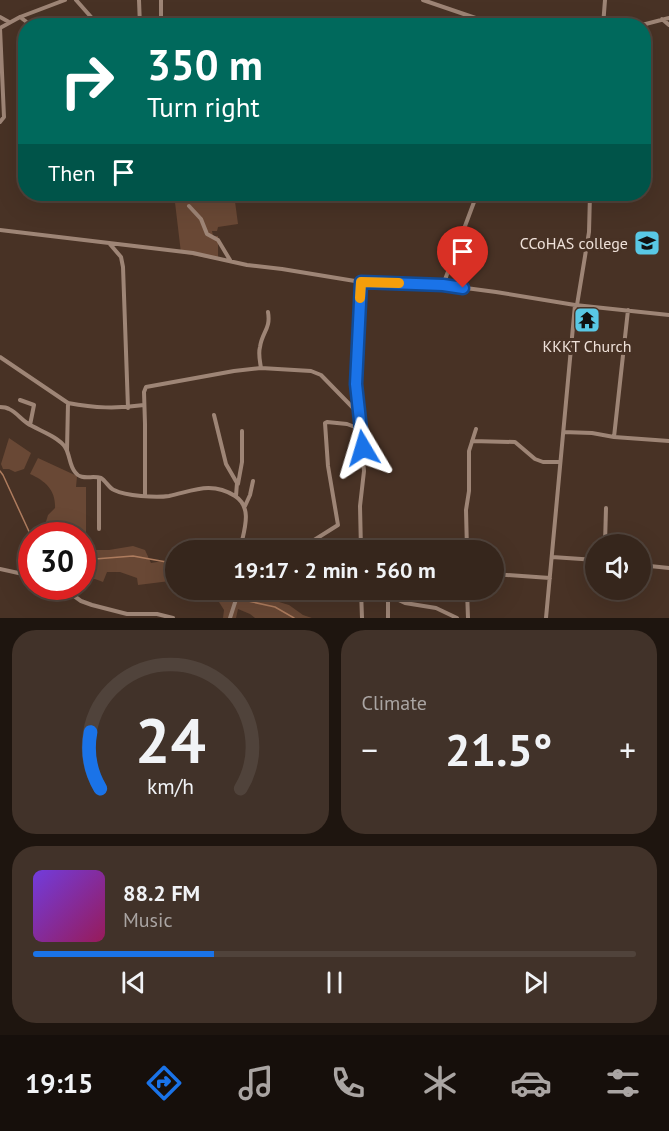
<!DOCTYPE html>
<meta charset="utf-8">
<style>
:root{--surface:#36261c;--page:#413229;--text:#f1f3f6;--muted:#aaa5a3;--line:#50433b;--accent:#1a73e8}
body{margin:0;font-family:"PT Sans",sans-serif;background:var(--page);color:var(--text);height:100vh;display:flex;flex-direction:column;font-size:22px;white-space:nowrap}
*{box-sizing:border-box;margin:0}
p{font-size:20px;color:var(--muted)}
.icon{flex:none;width:33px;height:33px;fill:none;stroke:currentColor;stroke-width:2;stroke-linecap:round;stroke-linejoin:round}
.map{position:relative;height:618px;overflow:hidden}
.side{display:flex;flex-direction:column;gap:12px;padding:12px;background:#1e150f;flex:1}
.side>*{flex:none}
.hud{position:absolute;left:18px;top:18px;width:633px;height:183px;border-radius:24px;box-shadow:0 6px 24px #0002,0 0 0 2px var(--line);background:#00695c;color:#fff;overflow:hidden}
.controls{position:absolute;left:585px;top:534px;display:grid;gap:12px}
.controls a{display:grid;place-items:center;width:66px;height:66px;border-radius:50%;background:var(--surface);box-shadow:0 6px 24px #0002,0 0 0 2px var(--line);font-size:30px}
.speed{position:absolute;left:18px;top:522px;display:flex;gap:12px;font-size:30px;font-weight:700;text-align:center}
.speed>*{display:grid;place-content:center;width:78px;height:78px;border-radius:50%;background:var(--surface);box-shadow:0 6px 24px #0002,0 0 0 2px var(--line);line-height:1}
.speed .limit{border:9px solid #d22;background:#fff;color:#111}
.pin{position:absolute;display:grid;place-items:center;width:51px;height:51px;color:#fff;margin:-62px -26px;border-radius:50% 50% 50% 0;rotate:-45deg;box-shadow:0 0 6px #0007}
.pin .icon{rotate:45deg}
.me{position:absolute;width:66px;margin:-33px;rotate:353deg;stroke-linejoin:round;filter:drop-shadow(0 0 4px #0008)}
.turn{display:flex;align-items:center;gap:21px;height:126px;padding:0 30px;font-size:27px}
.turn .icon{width:78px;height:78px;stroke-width:2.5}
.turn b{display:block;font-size:42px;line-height:51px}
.then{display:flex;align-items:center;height:57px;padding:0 30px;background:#0003;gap:12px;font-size:22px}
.big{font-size:45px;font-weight:800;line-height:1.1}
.side .tile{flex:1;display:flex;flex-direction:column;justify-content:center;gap:9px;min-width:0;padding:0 21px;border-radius:24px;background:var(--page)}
.side .dial{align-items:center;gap:0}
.dial svg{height:156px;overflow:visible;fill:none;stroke:var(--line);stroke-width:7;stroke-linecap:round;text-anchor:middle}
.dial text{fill:var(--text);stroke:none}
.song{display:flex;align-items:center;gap:18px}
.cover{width:72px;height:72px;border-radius:9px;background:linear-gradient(135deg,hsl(260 70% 55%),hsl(330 70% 35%))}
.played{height:6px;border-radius:3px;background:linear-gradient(90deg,var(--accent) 30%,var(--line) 30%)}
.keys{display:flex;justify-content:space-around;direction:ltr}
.heat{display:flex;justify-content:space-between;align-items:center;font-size:33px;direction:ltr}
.side .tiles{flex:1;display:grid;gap:12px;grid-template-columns:1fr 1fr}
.tile:last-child{grid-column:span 2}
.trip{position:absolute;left:165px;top:540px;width:339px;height:60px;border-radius:30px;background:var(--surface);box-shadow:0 6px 24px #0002,0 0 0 2px var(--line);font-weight:800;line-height:60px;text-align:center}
.menu{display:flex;height:96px;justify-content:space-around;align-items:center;background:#160f0b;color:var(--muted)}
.menu .icon{width:42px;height:42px}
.menu .selected{color:var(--accent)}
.menu b{font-size:27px;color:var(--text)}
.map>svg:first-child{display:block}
.green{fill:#694835}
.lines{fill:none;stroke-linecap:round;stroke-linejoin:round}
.stream{stroke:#ae7c5e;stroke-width:1.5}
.minor{stroke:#9e8576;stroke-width:4}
.route-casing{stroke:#114b97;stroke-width:15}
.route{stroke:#1a73e8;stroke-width:10}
.slow{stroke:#f59e0b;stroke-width:10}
.labels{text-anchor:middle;stroke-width:6;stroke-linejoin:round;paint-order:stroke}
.poi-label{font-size:16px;fill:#efe1d9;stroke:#483225;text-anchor:end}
</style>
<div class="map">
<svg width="669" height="618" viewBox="0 0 669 618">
<rect width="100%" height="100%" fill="#483225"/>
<path class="green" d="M174,194H234L238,224L218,227L217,231H212L213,236H218V260L181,253Z
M9,438L31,453L24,469L15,472L9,469H3L1,464Z
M38,458L77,476L76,487H86V546L83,547L82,536L42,535L48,515L55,508C56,491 46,481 30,474Z
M133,546L145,550L151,563L175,559V586L170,581L138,585L137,578L120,572H107L103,582L95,579H83V550H109Z
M181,590H227L231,592L257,593L279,602L289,605L303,615L312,618H255L250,614L238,609L236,618H223L224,610L219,602L203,597L194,599Z"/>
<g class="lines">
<path class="stream" d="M0,471L3,475L32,538
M82,560L133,556L172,563L176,565
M214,590L225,596L275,607L294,618"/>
<path class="minor" d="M76,0L99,26
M139,0L140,26
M161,0V26
M423,0L499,26
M0,17L9,22
M20,17L32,26
M662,19L669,25
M603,26L605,0
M638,26L669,18
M0,122L4,117L0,28L20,17L65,0
M575,194L576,198
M189,206L201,219L207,234L218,240L230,260
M0,230L193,253L247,265L282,269L361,282L443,285L496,292L575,305L669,315
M109,243L121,257L123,267L128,408
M443,285L477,194
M577,305L589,232L590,194
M0,357L68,403L67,450
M261,368C260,361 258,354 260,347C262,332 271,329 268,312
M20,400L34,405L30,425
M68,403C95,408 116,409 144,405
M0,407C3,407 6,407 9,409C16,412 21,419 27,423C37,430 58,436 65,447C70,454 69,465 75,472C81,481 92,475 101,478C106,481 109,488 114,490C126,496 156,498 169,496C193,491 211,481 235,496C254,508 243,533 240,550
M214,415L226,464L237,483L236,496
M563,432L592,433L614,437L669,441
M614,437L628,310
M472,441L515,442L535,459L543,462H560
M238,484L242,462V431
M145,495V424L144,392L146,387L234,371L261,368L311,371L321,375L359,414
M245,506L250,495L253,481
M99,529V478
M605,544L606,508
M296,550L311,542L338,525L328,466L325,423L327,422L347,424L360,429
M361,550L360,506L364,471L355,377L361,282
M467,550L466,510L469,491V451L476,429
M552,557L596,560
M640,565L669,568
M0,569L32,576
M494,574L550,578
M60,586L81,601L92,605L127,614H157L173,618
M361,590L362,618
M467,590L468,618
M388,595L405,603L436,608L457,618
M230,618L239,590
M388,618V590
M546,618L575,305"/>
</g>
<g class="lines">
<defs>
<path id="route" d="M363,448L356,384L361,282L443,285L463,288"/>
</defs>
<use href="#route" class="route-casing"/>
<use href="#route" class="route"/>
<path class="slow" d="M360,298L361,282L399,283"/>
</g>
<defs>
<symbol id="university-square" viewBox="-11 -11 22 22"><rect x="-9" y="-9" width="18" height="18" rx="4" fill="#59c8e5" stroke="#483225"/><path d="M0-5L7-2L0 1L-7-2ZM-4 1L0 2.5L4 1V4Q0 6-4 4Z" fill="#111"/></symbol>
<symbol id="temple-square" viewBox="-11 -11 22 22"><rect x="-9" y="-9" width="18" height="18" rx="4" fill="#59c8e5" stroke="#483225"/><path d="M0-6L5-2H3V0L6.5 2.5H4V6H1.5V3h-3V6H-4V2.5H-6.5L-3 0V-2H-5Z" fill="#111"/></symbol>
</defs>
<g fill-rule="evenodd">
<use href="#university-square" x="632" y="228" width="30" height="30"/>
<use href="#temple-square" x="572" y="305" width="30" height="30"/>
</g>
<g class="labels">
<g class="poi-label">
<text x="628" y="249">CCoHAS college</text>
<text x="587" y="352" text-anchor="middle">KKKT Church</text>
</g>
</g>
</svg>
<div class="controls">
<a><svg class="icon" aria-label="sound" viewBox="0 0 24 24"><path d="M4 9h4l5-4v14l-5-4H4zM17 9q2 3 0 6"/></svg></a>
</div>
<div class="speed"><div class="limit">30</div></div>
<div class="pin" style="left:463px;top:288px;background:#d93025"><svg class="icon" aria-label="arrive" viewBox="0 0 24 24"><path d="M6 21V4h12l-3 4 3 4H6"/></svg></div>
<svg class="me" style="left:363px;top:448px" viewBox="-20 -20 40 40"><path d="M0-17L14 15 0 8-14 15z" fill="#1a73e8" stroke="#fff" stroke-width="4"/></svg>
<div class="trip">19:17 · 2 min · 560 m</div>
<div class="hud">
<div class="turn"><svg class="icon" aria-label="right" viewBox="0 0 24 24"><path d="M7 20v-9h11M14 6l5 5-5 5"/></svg><div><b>350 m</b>Turn right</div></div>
<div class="then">Then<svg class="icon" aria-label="arrive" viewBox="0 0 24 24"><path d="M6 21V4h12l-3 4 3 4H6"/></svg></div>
</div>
</div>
<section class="side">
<div class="tiles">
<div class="tile dial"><svg viewBox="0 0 100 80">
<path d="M14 69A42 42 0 1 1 86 69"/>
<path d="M14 69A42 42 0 0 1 9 40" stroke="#1a73e8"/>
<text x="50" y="56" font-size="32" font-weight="700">24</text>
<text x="50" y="72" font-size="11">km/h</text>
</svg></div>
<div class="tile"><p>Climate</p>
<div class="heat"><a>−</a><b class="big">21.5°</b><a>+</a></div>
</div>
<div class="tile">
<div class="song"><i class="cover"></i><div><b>88.2 FM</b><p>Music</p></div></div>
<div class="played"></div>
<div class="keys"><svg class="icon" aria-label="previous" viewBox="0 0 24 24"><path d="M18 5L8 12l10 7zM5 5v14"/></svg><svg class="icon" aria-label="pause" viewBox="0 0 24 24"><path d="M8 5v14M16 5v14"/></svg><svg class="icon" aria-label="next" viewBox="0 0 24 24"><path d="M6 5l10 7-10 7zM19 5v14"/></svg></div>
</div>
</div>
</section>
<nav class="menu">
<b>19:15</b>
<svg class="icon selected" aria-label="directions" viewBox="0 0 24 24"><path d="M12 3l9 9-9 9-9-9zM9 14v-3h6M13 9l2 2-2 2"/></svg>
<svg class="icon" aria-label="music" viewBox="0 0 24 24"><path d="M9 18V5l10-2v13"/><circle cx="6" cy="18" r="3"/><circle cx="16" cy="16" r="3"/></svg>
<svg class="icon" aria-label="phone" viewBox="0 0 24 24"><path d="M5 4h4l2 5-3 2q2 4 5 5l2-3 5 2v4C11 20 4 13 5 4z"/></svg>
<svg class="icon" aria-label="climate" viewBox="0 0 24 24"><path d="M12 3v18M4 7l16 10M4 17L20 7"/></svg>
<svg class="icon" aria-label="car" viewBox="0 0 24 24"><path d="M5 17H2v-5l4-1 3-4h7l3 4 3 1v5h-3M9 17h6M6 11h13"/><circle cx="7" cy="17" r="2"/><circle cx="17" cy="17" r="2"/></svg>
<svg class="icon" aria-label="filters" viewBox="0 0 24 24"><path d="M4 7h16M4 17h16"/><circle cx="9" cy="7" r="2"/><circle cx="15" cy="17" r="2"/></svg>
</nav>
